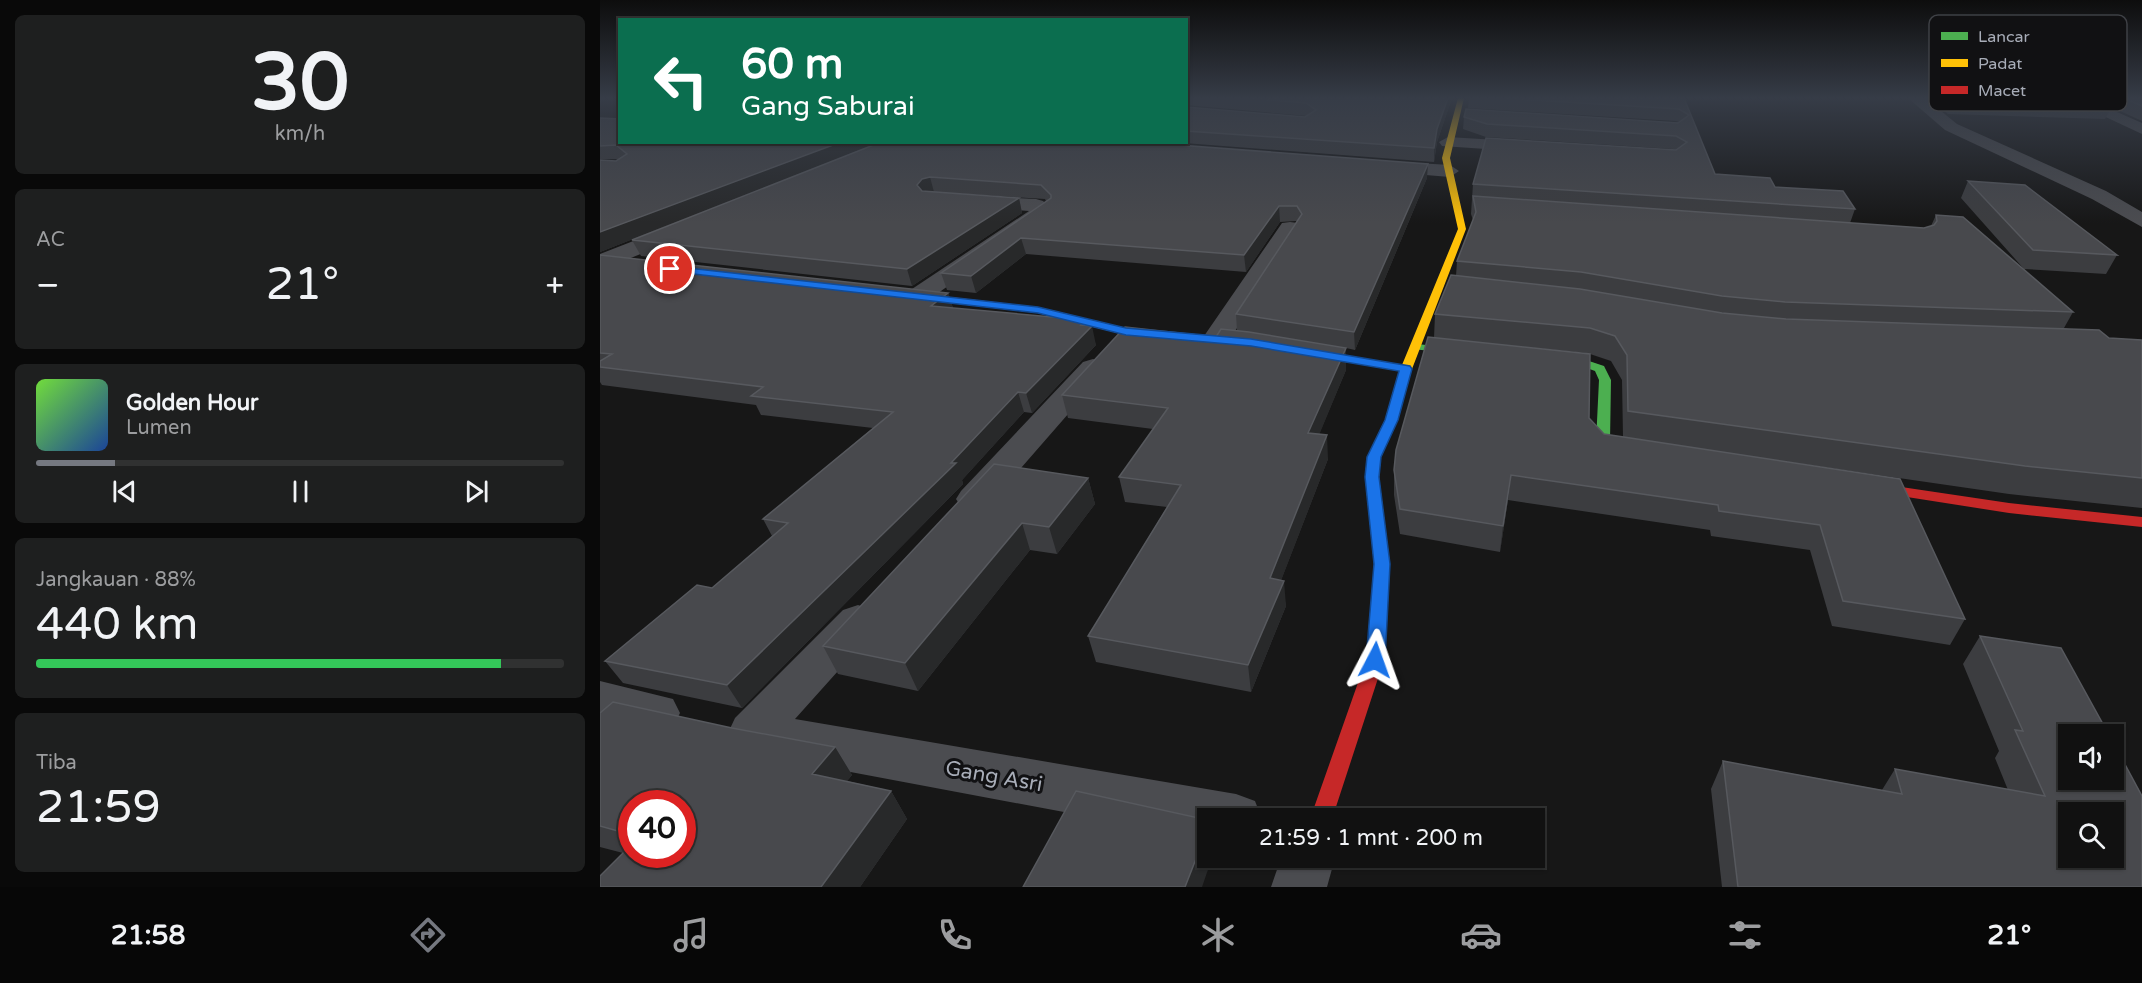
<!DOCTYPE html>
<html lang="id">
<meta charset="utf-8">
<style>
:root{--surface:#111;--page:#1e1f1f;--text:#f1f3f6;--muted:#9c9d9f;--line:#303131;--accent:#757880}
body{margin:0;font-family:"Varela Round",sans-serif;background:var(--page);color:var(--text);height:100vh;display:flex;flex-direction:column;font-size:22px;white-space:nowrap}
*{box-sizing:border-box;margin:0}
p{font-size:20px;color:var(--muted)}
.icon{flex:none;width:33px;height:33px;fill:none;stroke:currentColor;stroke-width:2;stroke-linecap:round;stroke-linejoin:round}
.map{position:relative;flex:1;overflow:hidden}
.panel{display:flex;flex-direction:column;gap:15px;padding:15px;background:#090909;width:600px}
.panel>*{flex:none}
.top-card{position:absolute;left:18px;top:18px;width:570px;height:126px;border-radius:0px;box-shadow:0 2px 4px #0004,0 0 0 2px var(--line);background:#0b6e4f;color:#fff;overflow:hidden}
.tools{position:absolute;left:1458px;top:724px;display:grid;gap:12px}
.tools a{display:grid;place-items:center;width:66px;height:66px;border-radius:0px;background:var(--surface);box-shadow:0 2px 4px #0004,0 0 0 2px var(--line);font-size:30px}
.speed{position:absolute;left:18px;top:790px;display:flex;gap:12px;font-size:30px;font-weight:700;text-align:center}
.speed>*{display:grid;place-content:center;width:78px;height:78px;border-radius:50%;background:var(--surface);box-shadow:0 2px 4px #0004,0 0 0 2px var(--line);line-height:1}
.speed .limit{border:9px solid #d22;background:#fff;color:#111}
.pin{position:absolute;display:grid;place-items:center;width:51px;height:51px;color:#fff;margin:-26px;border:3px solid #fff;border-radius:50%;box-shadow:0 2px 6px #0007}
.me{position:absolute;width:66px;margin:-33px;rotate:4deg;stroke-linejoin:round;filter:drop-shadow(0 0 4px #0008)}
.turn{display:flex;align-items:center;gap:21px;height:126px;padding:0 24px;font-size:27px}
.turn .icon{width:78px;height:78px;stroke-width:2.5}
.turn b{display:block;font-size:42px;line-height:51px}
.big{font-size:45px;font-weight:600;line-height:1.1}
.panel .tile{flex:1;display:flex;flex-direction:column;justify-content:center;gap:9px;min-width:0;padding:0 21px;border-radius:9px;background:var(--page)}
.panel .dial{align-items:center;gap:0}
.dial b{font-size:78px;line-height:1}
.song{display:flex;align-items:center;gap:18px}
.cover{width:72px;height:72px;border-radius:9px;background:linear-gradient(135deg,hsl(100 70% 55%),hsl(220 70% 35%))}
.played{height:6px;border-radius:3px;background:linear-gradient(90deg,var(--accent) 15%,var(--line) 15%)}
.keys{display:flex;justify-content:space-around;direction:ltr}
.heat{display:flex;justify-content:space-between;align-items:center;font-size:33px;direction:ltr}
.charge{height:9px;border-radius:4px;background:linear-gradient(90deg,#34c759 88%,var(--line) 0)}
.trip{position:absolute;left:597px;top:808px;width:348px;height:60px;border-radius:0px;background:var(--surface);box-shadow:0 2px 4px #0004,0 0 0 2px var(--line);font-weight:600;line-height:60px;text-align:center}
.tabs{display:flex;height:96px;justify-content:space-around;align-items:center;background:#070707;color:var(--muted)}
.tabs .icon{width:42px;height:42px}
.tabs .on{color:var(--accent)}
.tabs b{font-size:27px;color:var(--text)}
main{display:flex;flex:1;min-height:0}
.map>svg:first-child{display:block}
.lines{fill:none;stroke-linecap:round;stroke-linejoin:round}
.street{fill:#4b4c50;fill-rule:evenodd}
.fast{fill:#4caf50;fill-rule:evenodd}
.slow{fill:#ffc107;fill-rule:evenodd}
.jam{fill:#c62828;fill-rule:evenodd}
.wall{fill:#3c3d40;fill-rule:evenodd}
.shaded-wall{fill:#28292a}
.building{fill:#48494d;stroke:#57595e;stroke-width:1.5;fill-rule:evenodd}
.route{fill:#1a73e8;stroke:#114b97;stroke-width:1.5}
.labels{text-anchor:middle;stroke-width:6;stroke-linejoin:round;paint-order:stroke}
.near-street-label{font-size:21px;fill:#a8adb8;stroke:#111113}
.key{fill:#111113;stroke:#3e4045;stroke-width:1.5}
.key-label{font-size:16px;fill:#a8adb8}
</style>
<main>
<section class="panel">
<div class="tile dial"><b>30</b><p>km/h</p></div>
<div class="tile"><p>AC</p>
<div class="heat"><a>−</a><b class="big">21°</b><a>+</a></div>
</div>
<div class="tile">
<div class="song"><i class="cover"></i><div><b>Golden Hour</b><p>Lumen</p></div></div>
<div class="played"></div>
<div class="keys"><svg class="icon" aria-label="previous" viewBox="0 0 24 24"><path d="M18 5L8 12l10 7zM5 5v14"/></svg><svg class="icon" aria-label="pause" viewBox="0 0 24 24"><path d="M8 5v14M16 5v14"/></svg><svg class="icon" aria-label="next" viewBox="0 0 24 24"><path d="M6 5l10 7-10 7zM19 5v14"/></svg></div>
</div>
<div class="tile"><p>Jangkauan · 88%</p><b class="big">440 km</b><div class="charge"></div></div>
<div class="tile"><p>Tiba</p><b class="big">21:59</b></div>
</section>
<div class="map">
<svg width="1542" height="887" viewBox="0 0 1542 887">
<rect width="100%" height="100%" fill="#171717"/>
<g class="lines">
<path class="street" d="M1308,98H1325L1357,124L1506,191L1542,212V227L1492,199L1345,130Z
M1465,98H1485L1542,123V134Z
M848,137L930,142L939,147L930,152L842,146L839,142Z
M783,161L850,165L859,171L850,177L777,171L774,167Z
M374,196L436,199L443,201L453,211L327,301L318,304L309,301L305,296L309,291L429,211L367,206L364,202L367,198Z
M690,222L698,223L701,228L630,339L626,345L616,347L606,345L602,339L682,223Z
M77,224L85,226L88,231L85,236L11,266L0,267V254Z
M493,359L503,362L508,368L503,374L387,507L374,511L361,507L356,499L361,491L483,362Z
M258,605L273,610L279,621L273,632L195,719L636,794L655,801L662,819H608V839L192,761L175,755L171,746L152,754L135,748L128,733L135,718L243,610Z
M0,681L73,699L80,713L73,727L56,733L0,719Z
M681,858H735L727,887H671Z"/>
<path class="fast" d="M816,344L869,349L875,352L869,355L812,349L810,347Z
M945,356L986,360L1004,366L1011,380L1010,441L1016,446L1043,450L1045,453L1043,456L1038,457L1007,452L996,442L999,380L995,371L984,367L941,362L939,360L941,358Z"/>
<path class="slow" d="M858,98H864L850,158L866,229L812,369L797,420L781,457L779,477L790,564L788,596L786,600L780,602L774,600L772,596L774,564L765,477L767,457L785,420L799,371L701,354L695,351L701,348L802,365L858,229L842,158Z
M489,320L526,329L567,332L573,335L567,338L526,335L485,325V321Z"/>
<path class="jam" d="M307,292L438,307L493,321L494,323L489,326L438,313L303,297V293Z
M1261,481L1409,503L1542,517V527L1409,513L1256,489L1254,486L1256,483Z
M780,590L786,592L788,596L784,660L732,819H710L766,660L772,596L774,592Z"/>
</g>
<path class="wall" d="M586,98H852L837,142L834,162L571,142H586V107L705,117L707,116L586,105Z
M869,98H1084L1115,174L1175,187L1255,209L1250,223L1324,228L1331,226L1336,215L1473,312L1464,328L1509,338L1542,340V508L1409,494L1098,449L1300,479L1365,619L1350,645L1232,626L1210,550L1111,536L1110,530L908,500L900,552L800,534L794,495V470L834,338L835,314L856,276L857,261L873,220L871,214L873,184L1075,150L1073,149L886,137L863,129L864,117L1079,122L1076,121L868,108ZM893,344L986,353L990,354ZM990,354L1011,361L1022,380L1023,437L1004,434L989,418Z
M1329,98H1542V121L1496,100L1511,108L1505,119L1348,114Z
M0,118L280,142L0,252L16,161L20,159H0Z
M281,142L827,178L755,350L746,348V370L719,434L728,459L681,580L686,606L651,692L496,662L488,636L567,507L525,502L519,477L553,429L468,418L462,395L616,337L637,331L636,314L697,221L680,222L646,272L426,254L376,293L347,290L341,273L446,201L445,199L333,192L419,198L422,213L312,286L41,256L32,240Z
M1368,181L1517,255L1506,274L1424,269L1361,198Z
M0,255L348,293L353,308L486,320L487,326L496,345L432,413L424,412L362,480L363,484L142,708L23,683L5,661L112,588L172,536L163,519L273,428L161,415L156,405L2,385L0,382Z
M488,478L495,504L457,554L430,550L318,691L238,674L223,646Z
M1380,636L1542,887H1122L1111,789L1123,761L1282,790L1295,769L1408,790L1395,758L1399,751L1363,664Z
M0,713L132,728L235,747L252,775L247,781L291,791L307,819L260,887H0L23,853L0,847ZM32,804L82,855H32Z"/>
<path class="shaded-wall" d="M0,98H6L0,103Z
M848,98H852L837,142L834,162V148L837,129Z
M241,142H280L0,252V232Z
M828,164L827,178L755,350L754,332Z
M330,177L334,192L326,194L322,200L317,185L322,179Z
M419,198L422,213L312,286L307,269Z
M679,206L680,222L646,272L644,255Z
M421,238L426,254L376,293L371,276Z
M348,293L354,311L331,306Z
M486,320L488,330L492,326L496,345L432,413L426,393Z
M746,348V370L710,457L708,433Z
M418,392L424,412L362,480L363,484L142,708L127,685L351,463Z
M727,435L728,459L672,604L670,578Z
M911,475L908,500L900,552L903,526Z
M488,478L495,504L457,554L449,527Z
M422,523L430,550L318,691L305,663Z
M684,581L686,606L651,692L648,665Z
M235,747L252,775L230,802L212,774Z
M291,791L307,819L260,887H221Z
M608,828V858H612L602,887H585Z"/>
<path class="building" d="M648,98H848L837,129L834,148L586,131V107L705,117L716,110L706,103Z
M901,98H1084L1115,174L1170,178L1175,187L1243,191L1255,209L873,184L886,138L1076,150L1087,142L1076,136L887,124L864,117L866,109L1078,123L1089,115L1079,109Z
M1523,98H1542V106Z
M0,118L20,119V142H241L0,232V160L16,161L27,154L16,145L0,146Z
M281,142H539L828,164L754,332L636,314L702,214L697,206H679L644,255L421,238L371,276L341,273L451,198V195L441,185L330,177L322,179L317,185L322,191L419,198L307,269L32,240Z
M1368,181L1425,185L1517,255L1433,250Z
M873,196L1324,228L1334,225L1337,221L1336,215L1363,217L1473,312L1185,302L1122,296L981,272L857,261L876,212Z
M0,255L348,293L331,306L486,320L481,325L492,326L426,393L418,392L351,463H356L127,685L5,661L97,585L112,588L188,523L163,519L293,412L151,396L163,387L0,367V361L12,354L0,353Z
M851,275L980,289L1122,313L1186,319L1499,330L1509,338L1542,340V478L1425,466L1028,411L1027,355L1015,336L990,328L835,314Z
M525,327L616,337L621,329L649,332L746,348L708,433L727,435L670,578L684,581L648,665L488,636L581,485L519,477L568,408L462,395Z
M828,337L990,354L989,418L1004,434L1300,479L1365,619L1243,601L1220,525L1119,511L1118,505L911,475L903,526L800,509L794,470L796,450Z
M394,464L488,478L449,527L422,523L305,663L223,646Z
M1380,636L1461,648L1509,735H1468V780H1514V744L1542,796V887H1138L1123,761L1302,794L1295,769L1445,796L1415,730L1423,731ZM1468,813H1514V858H1468Z
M13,702L132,728L235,747L212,774L291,791L221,887H0V876L32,844V855H82V804H32V835L0,826V713Z
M476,791L608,820V828L585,887H423Z"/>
<linearGradient id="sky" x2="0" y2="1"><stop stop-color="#0d0d0d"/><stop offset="0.44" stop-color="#363c47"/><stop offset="1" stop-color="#363c47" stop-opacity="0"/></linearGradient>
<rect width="1542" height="223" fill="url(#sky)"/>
<path class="route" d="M70,266L438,307L526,328L651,339L810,366L812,369L798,420L781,457L779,477L790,564L785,660L782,665L775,667L769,665L766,660L774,564L765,477L767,457L785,420L799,371L651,346L526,335L438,313L67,271V267Z"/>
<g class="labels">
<g class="near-street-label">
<text transform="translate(394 776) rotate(10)" y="7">Gang Asri</text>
</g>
</g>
<rect x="1329" y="15" width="198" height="96" rx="9" class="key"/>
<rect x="1341" y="32" width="27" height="8" fill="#4caf50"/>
<rect x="1341" y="59" width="27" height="8" fill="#ffc107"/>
<rect x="1341" y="86" width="27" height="8" fill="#c62828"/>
<g class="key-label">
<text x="1378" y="42">Lancar</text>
<text x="1378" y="69">Padat</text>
<text x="1378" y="96">Macet</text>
</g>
</svg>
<div class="tools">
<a><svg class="icon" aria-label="sound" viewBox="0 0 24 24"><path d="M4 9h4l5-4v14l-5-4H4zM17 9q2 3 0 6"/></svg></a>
<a><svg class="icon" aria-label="search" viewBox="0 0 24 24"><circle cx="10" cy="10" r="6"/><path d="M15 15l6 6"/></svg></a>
</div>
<div class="speed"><div class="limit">40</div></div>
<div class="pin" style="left:70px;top:269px;background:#d93025"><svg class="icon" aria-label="arrive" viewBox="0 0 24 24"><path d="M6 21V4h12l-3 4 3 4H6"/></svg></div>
<svg class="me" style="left:775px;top:660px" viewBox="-20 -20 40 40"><path d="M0-17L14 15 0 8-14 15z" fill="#1a73e8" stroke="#fff" stroke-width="4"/></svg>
<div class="trip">21:59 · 1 mnt · 200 m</div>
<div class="top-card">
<div class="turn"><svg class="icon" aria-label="left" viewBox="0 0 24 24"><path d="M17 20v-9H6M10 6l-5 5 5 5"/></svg><div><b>60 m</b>Gang Saburai</div></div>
</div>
</div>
</main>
<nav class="tabs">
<b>21:58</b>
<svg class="icon on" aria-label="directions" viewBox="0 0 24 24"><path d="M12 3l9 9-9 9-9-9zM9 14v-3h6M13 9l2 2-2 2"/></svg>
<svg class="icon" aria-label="music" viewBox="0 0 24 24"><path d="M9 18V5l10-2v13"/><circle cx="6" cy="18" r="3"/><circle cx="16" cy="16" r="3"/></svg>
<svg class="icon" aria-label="phone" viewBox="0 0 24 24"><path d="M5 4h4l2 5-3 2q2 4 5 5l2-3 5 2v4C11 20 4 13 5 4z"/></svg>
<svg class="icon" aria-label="climate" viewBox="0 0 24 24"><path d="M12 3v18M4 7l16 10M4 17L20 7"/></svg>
<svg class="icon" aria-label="car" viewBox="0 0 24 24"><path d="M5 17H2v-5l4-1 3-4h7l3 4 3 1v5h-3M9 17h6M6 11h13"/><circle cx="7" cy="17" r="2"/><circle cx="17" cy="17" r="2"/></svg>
<svg class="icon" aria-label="filters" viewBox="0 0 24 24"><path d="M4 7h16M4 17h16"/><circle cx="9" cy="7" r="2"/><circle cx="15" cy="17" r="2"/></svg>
<b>21°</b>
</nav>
